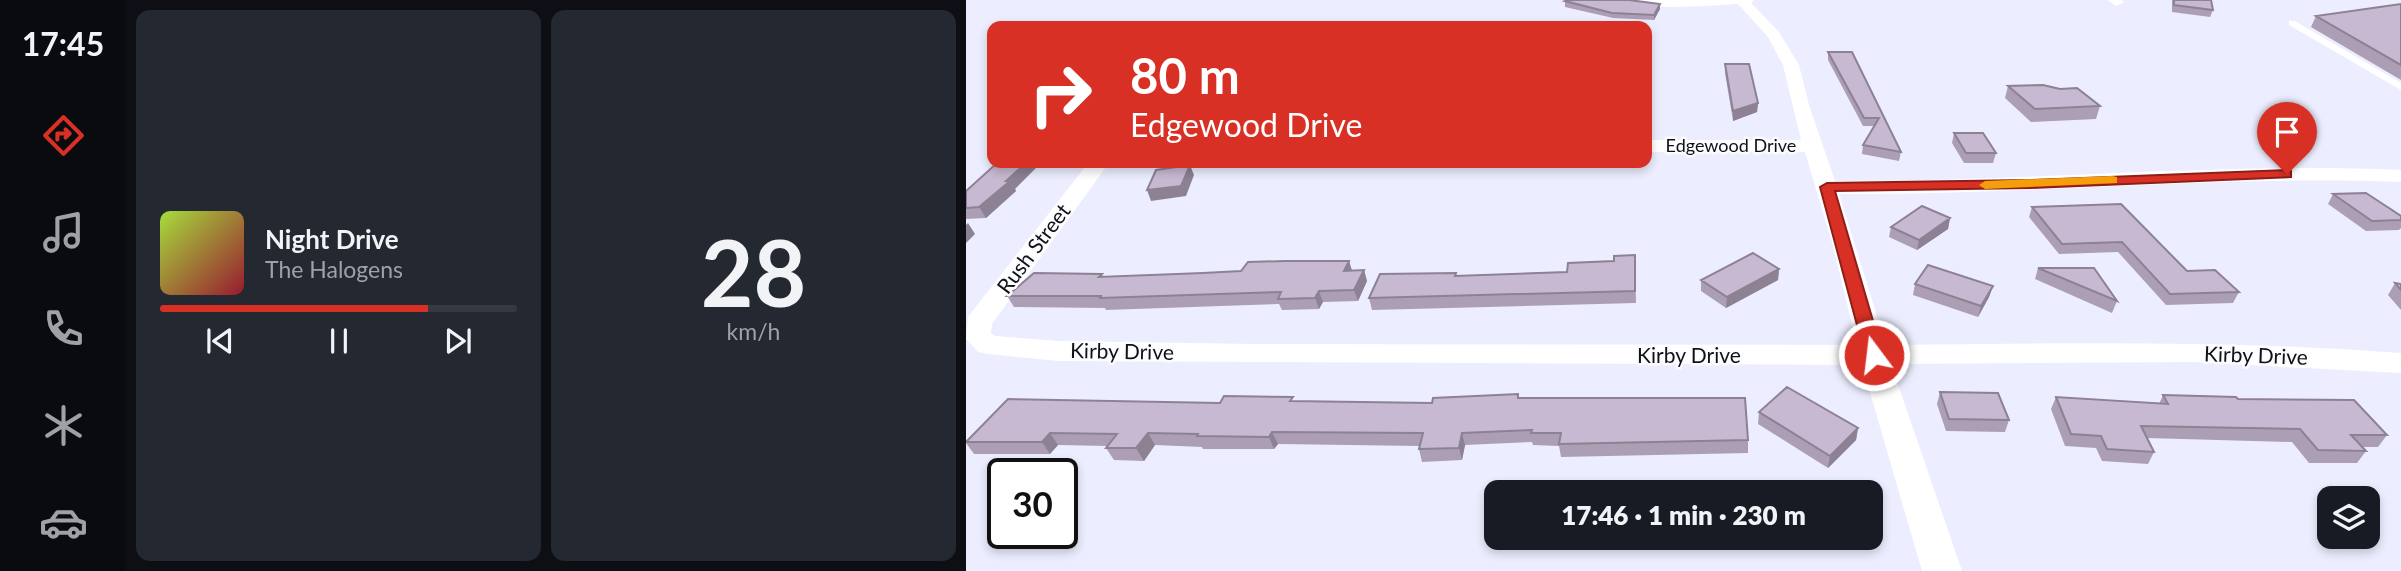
<!DOCTYPE html>
<meta charset="utf-8">
<style>
:root{--surface:#171b24;--page:#242831;--text:#f1f3f6;--muted:#9ea1a6;--line:#363941;--accent:#d93025}
body{margin:0;font-family:Lato,sans-serif;background:var(--page);color:var(--text);height:100vh;display:flex;flex-direction:column;font-size:26px;white-space:nowrap}
*{box-sizing:border-box;margin:0}
p{font-size:23px;color:var(--muted)}
.icon{flex:none;width:38px;height:38px;fill:none;stroke:currentColor;stroke-width:2;stroke-linecap:round;stroke-linejoin:round}
.map{position:relative;flex:1;overflow:hidden}
.drawer{display:flex;flex-direction:column;gap:10px;padding:10px;background:#0d0f14;width:840px}
.drawer>*{flex:none}
.hud{position:absolute;left:21px;top:21px;width:665px;height:147px;border-radius:14px;box-shadow:0 4px 10px #0003;background:#d93025;color:#fff;overflow:hidden}
.controls{position:absolute;left:1351px;top:486px;display:grid;gap:14px}
.controls a{display:grid;place-items:center;width:63px;height:63px;border-radius:14px;background:var(--surface);box-shadow:0 4px 10px #0003;font-size:35px}
.speed{position:absolute;left:21px;top:458px;display:flex;gap:14px;font-size:35px;font-weight:700;text-align:center}
.speed>*{display:grid;place-content:center;width:91px;height:91px;border-radius:50%;background:var(--surface);box-shadow:0 4px 10px #0003;line-height:1}
.speed .limit{border:4px solid #111;border-radius:10px;background:#fff;color:#111}
.pin{position:absolute;display:grid;place-items:center;width:60px;height:60px;color:#fff;margin:-72px -30px;border-radius:50% 50% 50% 0;rotate:-45deg;box-shadow:0 0 7px #0007}
.pin .icon{rotate:45deg}
.me{position:absolute;width:77px;margin:-38px;rotate:345deg;stroke-linejoin:round;filter:drop-shadow(0 0 5px #0008)}
.turn{display:flex;align-items:center;gap:24px;height:147px;padding:0 28px;font-size:32px}
.turn .icon{width:91px;height:91px;stroke-width:2.5}
.turn b{display:block;font-size:49px;line-height:60px}
.drawer .tile{flex:1;display:flex;flex-direction:column;justify-content:center;gap:10px;min-width:0;padding:0 24px;border-radius:14px;background:var(--page)}
.drawer .dial{align-items:center;gap:0}
.dial b{font-size:91px;line-height:1}
.song{display:flex;align-items:center;gap:21px}
.cover{width:84px;height:84px;border-radius:10px;background:linear-gradient(135deg,hsl(80 70% 55%),hsl(350 70% 35%))}
.played{height:7px;border-radius:4px;background:linear-gradient(90deg,var(--accent) 75%,var(--line) 75%)}
.keys{display:flex;justify-content:space-around;direction:ltr}
.drawer .tiles{flex:1;display:grid;gap:10px;grid-template-columns:repeat(2,1fr)}
.trip{position:absolute;left:518px;top:480px;width:399px;height:70px;border-radius:14px;background:var(--surface);box-shadow:0 4px 10px #0003;font-weight:800;line-height:70px;text-align:center}
main{display:flex;flex:1;min-height:0}
.tab-bar{display:flex;flex-direction:column;width:126px;justify-content:space-around;align-items:center;background:#090b0e;color:var(--muted)}
.tab-bar .icon{width:49px;height:49px}
.tab-bar .current{color:var(--accent)}
.tab-bar b{font-size:32px;color:var(--text)}
.map>svg:first-child{display:block}
.lines{fill:none;stroke-linecap:round;stroke-linejoin:round}
.service{fill:#fff;fill-rule:evenodd}
.minor{fill:#fff;fill-rule:evenodd}
.wall{fill:#ac9fb5}
.shaded-wall{fill:#8c8293}
.building{fill:#c8b9d2;stroke:#8c8293;stroke-width:2}
.route{fill:#d93025;stroke:#8d1f18;stroke-width:2}
.slow{fill:#f59e0b}
.labels{text-anchor:middle;stroke-width:5;stroke-linejoin:round;paint-order:stroke}
.far-street-label{font-size:18px;fill:#0f101a;stroke:#fcfcfc}
.street-label{font-size:21px;fill:#0f101a;stroke:#fcfcfc}
</style>
<main>
<nav class="tab-bar">
<b>17:45</b>
<svg class="icon current" aria-label="directions" viewBox="0 0 24 24"><path d="M12 3l9 9-9 9-9-9zM9 14v-3h6M13 9l2 2-2 2"/></svg>
<svg class="icon" aria-label="music" viewBox="0 0 24 24"><path d="M9 18V5l10-2v13"/><circle cx="6" cy="18" r="3"/><circle cx="16" cy="16" r="3"/></svg>
<svg class="icon" aria-label="phone" viewBox="0 0 24 24"><path d="M5 4h4l2 5-3 2q2 4 5 5l2-3 5 2v4C11 20 4 13 5 4z"/></svg>
<svg class="icon" aria-label="climate" viewBox="0 0 24 24"><path d="M12 3v18M4 7l16 10M4 17L20 7"/></svg>
<svg class="icon" aria-label="car" viewBox="0 0 24 24"><path d="M5 17H2v-5l4-1 3-4h7l3 4 3 1v5h-3M9 17h6M6 11h13"/><circle cx="7" cy="17" r="2"/><circle cx="17" cy="17" r="2"/></svg>
</nav>
<section class="drawer">
<div class="tiles">
<div class="tile">
<div class="song"><i class="cover"></i><div><b>Night Drive</b><p>The Halogens</p></div></div>
<div class="played"></div>
<div class="keys"><svg class="icon" aria-label="previous" viewBox="0 0 24 24"><path d="M18 5L8 12l10 7zM5 5v14"/></svg><svg class="icon" aria-label="pause" viewBox="0 0 24 24"><path d="M8 5v14M16 5v14"/></svg><svg class="icon" aria-label="next" viewBox="0 0 24 24"><path d="M6 5l10 7-10 7zM19 5v14"/></svg></div>
</div>
<div class="tile dial"><b>28</b><p>km/h</p></div>
</div>
</section>
<div class="map">
<svg width="1435" height="571" viewBox="0 0 1435 571">
<rect width="100%" height="100%" fill="#eceeff"/>
<g class="lines">
<path class="service" d="M1323,21H1329L1435,83V90L1323,25Z"/>
<path class="minor" d="M656,0H788L785,3L813,32L833,65L843,105L869,181C1058,182 1246,162 1435,170V182C1247,175 1061,195 873,194L920,345C1092,343 1263,340 1435,353V373L1228,362L925,364L996,571H956L896,365L92,361L22,354L12,352L0,339L2,317L122,163H143L26,324L25,333L29,336L92,341L290,344L891,345L867,246L839,152H681V140H835L817,65L802,37L772,4C749,5 671,12 656,0Z
M1141,0H1156L1158,2L1151,6Z"/>
</g>
<path class="wall" d="M1206,0H1245L1247,10L1244,17L1206,12Z
M599,1L694,9L688,20L647,18L599,7Z
M1435,4V80L1345,27L1350,16Z
M862,52H886L935,152L933,161L896,154L897,145L908,126H897L862,60Z
M759,64L792,103L791,112L767,121L759,73Z
M1042,86L1134,106L1130,119L1065,122L1039,98Z
M988,133L1030,153L1027,163H998L986,143Z
M49,189L50,191L20,218L0,219V191Z
M1367,194L1435,216V228L1433,230L1400,231L1362,204Z
M1155,204L1221,271L1273,292L1267,303L1200,305L1152,252L1093,254L1063,217L1066,207Z
M984,218L982,229L951,250L923,237L925,227Z
M669,255L670,303L406,310L403,298L490,273V276L601,272L648,261Z
M383,261L386,270H398L401,281L392,301L357,302L353,309L316,310L313,304L140,310L139,308L48,307L41,296L136,274L137,277L237,273L275,271Z
M1072,268L1151,301L1146,313L1069,279Z
M813,269L812,280L760,308L735,291V280Z
M1429,283L1435,284V310L1422,295Z
M949,284L1027,286L1023,297L1012,317L947,295Z
M974,392L1043,420L1039,432L980,431L971,404Z
M1197,395L1272,399L1421,435L1412,447H1397L1400,451L1391,463H1343L1326,442L1181,438L1188,452L1182,464L1136,461L1130,448L1099,446L1085,409L1090,397L1193,404Z
M553,398L782,440V453L595,457L593,446L567,445L566,442L499,445L496,460L456,462L453,449L454,446L312,444L308,449H237L236,447L189,445L178,461L148,460L140,448L141,446L92,445L84,454H8L0,443V441L254,403L329,401L466,403Z
M793,412L892,428L890,440L862,468L792,424Z"/>
<path class="shaded-wall" d="M694,4V9L688,20V15Z
M792,103L791,112L767,121V111Z
M60,163H75L49,189L50,191L20,218L13,207Z
M224,165L228,175L220,196L185,201L181,190Z
M984,218L982,229L951,250L953,240Z
M2,223L9,234L0,243V225Z
M383,261L386,272L378,271Z
M813,269L812,280L760,308L761,297Z
M398,270L401,281L392,301L388,290Z
M1027,286L1023,297L1012,317L1015,306Z
M353,291L357,302L353,309L349,298Z
M892,428L890,440L862,468L864,456Z
M306,432L312,444L308,449L303,437Z
M84,433L92,445L84,454L76,442Z
M182,433L189,445L178,461L170,448Z
M496,433L499,445L496,460L493,448Z"/>
<path class="building" d="M602,0H663L694,4L688,15L646,13L599,1Z
M1208,0H1245L1247,10L1208,5Z
M1435,4V65L1350,16Z
M862,52H886L935,152L897,145L913,118H898Z
M759,64H783L792,103L767,111Z
M1077,85L1094,89L1111,88L1134,106L1069,109L1042,86Z
M988,133H1017L1030,153H1000Z
M31,163H60L40,181H44L13,207L0,208V191Z
M224,165L215,186L181,190L190,170Z
M1400,193L1435,216V220L1406,221L1367,194Z
M1155,204L1221,271L1249,270L1273,292L1204,294L1156,242L1096,244L1066,207Z
M956,206L984,218L953,240L925,227Z
M787,253L813,269L761,297L735,280Z
M669,255V291L403,298L414,274L490,273L489,276L601,272L602,263L648,261V256Z
M319,261H383L378,271L398,270L388,290L353,291L349,298L312,299L315,292L134,298L135,296H41L68,273L136,274L133,277L237,273L275,271L282,262Z
M962,265L1027,286L1015,306L949,284Z
M1072,268H1128L1151,301Z
M1429,283L1435,284V290Z
M821,387L892,428L864,456L793,412Z
M974,392L1032,393L1043,420L983,419Z
M552,394V398H779L782,440L593,444L595,433H565L566,430L496,433L493,448L453,449L457,433L306,432L303,437L231,436L232,434L182,433L170,448H140L151,434L84,433L76,442H0L42,399L254,403L258,396L327,397L324,401L466,403L467,398Z
M1197,395L1270,397L1272,399L1388,400L1421,435H1385L1400,451L1352,450L1334,429L1175,426L1188,452L1141,449L1135,436L1105,434L1090,397L1202,404Z"/>
<path class="route" d="M1321,170L1325,171V177L1064,188L869,191L917,355L908,361L899,355L854,187L861,183L1064,180Z"/>
<path class="slow" d="M1146,176L1151,177V183L1019,189L1013,185L1019,181Z"/>
<g class="labels">
<g class="far-street-label">
<text x="765" y="152">Edgewood Drive</text>
</g>
<g class="street-label">
<text transform="translate(68 249) rotate(-53)" y="7">Rush Street</text>
<text transform="translate(156 352) rotate(1)" y="7">Kirby Drive</text>
<text x="723" y="363">Kirby Drive</text>
<text transform="translate(1290 356) rotate(2)" y="7">Kirby Drive</text>
</g>
</g>
</svg>
<div class="controls">
<a><svg class="icon" aria-label="layers" viewBox="0 0 24 24"><path d="M12 4l9 5-9 5-9-5zM3 14l9 5 9-5"/></svg></a>
</div>
<div class="speed"><div class="limit">30</div></div>
<div class="pin" style="left:1321px;top:174px;background:#d93025"><svg class="icon" aria-label="arrive" viewBox="0 0 24 24"><path d="M6 21V4h12l-3 4 3 4H6"/></svg></div>
<svg class="me" style="left:908px;top:355px" viewBox="-20 -20 40 40"><circle r="17" fill="#d93025" stroke="#fff" stroke-width="3"/><path d="M0-11L8 9 0 5-8 9z" fill="#fff"/></svg>
<div class="trip">17:46 · 1 min · 230 m</div>
<div class="hud">
<div class="turn"><svg class="icon" aria-label="right" viewBox="0 0 24 24"><path d="M7 20v-9h11M14 6l5 5-5 5"/></svg><div><b>80 m</b>Edgewood Drive</div></div>
</div>
</div>
</main>
